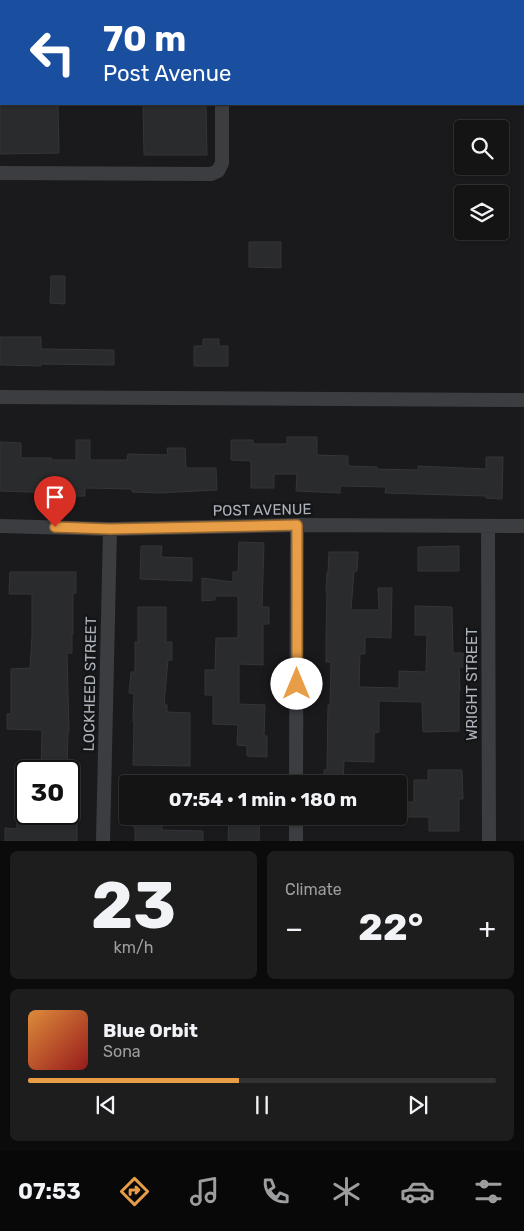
<!DOCTYPE html>
<meta charset="utf-8">
<style>
:root{--surface:#141415;--page:#1d1d1e;--text:#f1f3f6;--muted:#9d9ea0;--line:#333334;--accent:#e89e46}
body{margin:0;font-family:Rubik,sans-serif;background:var(--page);color:var(--text);height:100vh;display:flex;flex-direction:column;font-size:19px;white-space:nowrap}
*{box-sizing:border-box;margin:0}
p{font-size:16px;color:var(--muted)}
.icon{flex:none;width:28px;height:28px;fill:none;stroke:currentColor;stroke-width:2;stroke-linecap:round;stroke-linejoin:round}
.map{position:relative;height:841px;overflow:hidden}
.details{display:flex;flex-direction:column;gap:10px;padding:10px;background:#0b0b0c;flex:1}
.details>*{flex:none}
.guide{position:absolute;left:0px;top:0px;width:525px;height:105px;box-shadow:0 1px 4px #0004,0 0 0 1px var(--line);background:#1a4fa0;color:#fff;overflow:hidden}
.buttons{position:absolute;left:454px;top:120px;display:grid;gap:10px}
.buttons a{display:grid;place-items:center;width:55px;height:55px;border-radius:5px;background:var(--surface);box-shadow:0 1px 4px #0004,0 0 0 1px var(--line);font-size:25px}
.speed{position:absolute;left:15px;top:760px;display:flex;gap:10px;font-size:25px;font-weight:700;text-align:center}
.speed>*{display:grid;place-content:center;width:65px;height:65px;border-radius:50%;background:var(--surface);box-shadow:0 1px 4px #0004,0 0 0 1px var(--line);line-height:1}
.speed .limit{border:2px solid #111;border-radius:8px;background:#fff;color:#111}
.pin{position:absolute;display:grid;place-items:center;width:42px;height:42px;color:#fff;margin:-51px -21px;border-radius:50% 50% 50% 0;rotate:-45deg;box-shadow:0 0 5px #0007}
.pin .icon{rotate:45deg}
.me{position:absolute;width:55px;margin:-28px;rotate:0deg;stroke-linejoin:round;filter:drop-shadow(0 0 4px #0008)}
.turn{display:flex;align-items:center;gap:18px;height:105px;padding:0 20px;font-size:22px}
.turn .icon{width:65px;height:65px;stroke-width:2.5}
.turn b{display:block;font-size:35px;line-height:42px}
.big{font-size:38px;font-weight:700;line-height:1.1}
.details .tile{flex:1;display:flex;flex-direction:column;justify-content:center;gap:8px;min-width:0;padding:0 18px;border-radius:8px;background:var(--page)}
.details .dial{align-items:center;gap:0}
.dial b{font-size:65px;line-height:1}
.song{display:flex;align-items:center;gap:15px}
.cover{width:60px;height:60px;border-radius:8px;background:linear-gradient(135deg,hsl(30 70% 55%),hsl(0 70% 35%))}
.played{height:5px;border-radius:2px;background:linear-gradient(90deg,var(--accent) 45%,var(--line) 45%)}
.keys{display:flex;justify-content:space-around;direction:ltr}
.heat{display:flex;justify-content:space-between;align-items:center;font-size:28px;direction:ltr}
.details .tiles{flex:1;display:grid;gap:10px;grid-template-columns:1fr 1fr}
.tile:last-child{grid-column:span 2}
.trip{position:absolute;left:119px;top:775px;width:288px;height:50px;border-radius:5px;background:var(--surface);box-shadow:0 1px 4px #0004,0 0 0 1px var(--line);font-weight:700;line-height:50px;text-align:center}
.tab-bar{display:flex;height:80px;justify-content:space-around;align-items:center;background:#080808;color:var(--muted)}
.tab-bar .icon{width:35px;height:35px}
.tab-bar .on{color:var(--accent)}
.tab-bar b{font-size:22px;color:var(--text)}
.map>svg:first-child{display:block}
.building{fill:#2a2b2d;stroke:#343538}
.lines{fill:none;stroke-linecap:round;stroke-linejoin:round}
.minor{stroke:#3b3d41;stroke-width:14}
.route-casing{stroke:#97672e;stroke-width:12}
.route{stroke:#e89e46;stroke-width:9}
.labels{text-anchor:middle;stroke-width:5;stroke-linejoin:round;paint-order:stroke}
.street-label{font-size:15px;fill:#adb3bb;stroke:#151517}
</style>
<div class="map">
<svg width="524" height="841" viewBox="0 0 524 841">
<rect width="100%" height="100%" fill="#1a1a1c"/>
<path class="building" d="M0,104H58L59,153L0,154Z
M143,104H206L207,155H144Z
M249,242H281V268L249,267Z
M51,276H65V304L50,303Z
M0,337H41V349L114,350V365L41,364V366L0,365Z
M203,339H219V346H228V366H194V346H203Z
M287,437H317V455L348,456V466L377,467V469L418,470V466L486,469V457H503L502,499L486,498V496L385,493L386,487L340,486V493L296,491L297,474H274V488H251V461L231,460V440H253V444H287Z
M76,440H90V460H127L128,454L168,455L167,448H185L186,468H216L217,490L159,493L132,492V489L85,488V496H61V493L0,491V442L21,443V458H51V460H76Z
M239,542L264,543L262,607H269V624H263V665L239,664V704L265,705L264,736H267V757L247,756V746L237,745L238,725L213,724V695H205V670H215L216,638H238V596H215V600L202,601V578L233,582V572H238Z
M141,546H162L161,557L192,558V581L140,579Z
M459,546V571H418V547Z
M329,552H358L357,571H354L351,610H379L378,588H392L391,638L365,637V654H360L359,687L399,688V671L426,672L427,635H415V606L452,607L453,653H464V667H459L460,690H459V731L423,732L422,702L379,701V732L374,733V762L344,761L343,784H324V770H327L328,705H330L331,662H326V640L327,592H326L327,573H328Z
M10,572H76V593H73V634H72V653H67L69,732H68L67,771H41L42,730L7,729V714H11V669L30,668L32,636V594H9Z
M138,607H166V642H172V660H168L164,705H167V712L190,713V766L133,765L134,721H133L134,694L129,693L131,672H135V642H138Z
M428,770H462L463,799H459V831H429V817H398V802H414V780H428Z
M17,814H77V841H5V828L17,829Z
M133,816H162V830L203,831V841H135V827H133Z
M229,816H260L259,841H228Z"/>
<g class="lines">
<path class="minor" d="M222,1V0
M0,173L211,174L218,171L222,163V104
M0,397L524,400
M0,526L110,529L297,525L524,526
M488,526L489,841
M296,784L297,525
M103,841L110,529
M296,841V816"/>
</g>
<g class="lines">
<defs>
<path id="route" d="M55,527L110,529L297,525V684"/>
</defs>
<use href="#route" class="route-casing"/>
<use href="#route" class="route"/>
</g>
<g class="labels">
<g class="street-label">
<text transform="translate(262 510) rotate(-1)" y="5">POST AVENUE</text>
<text transform="translate(90 684) rotate(-89)" y="5">LOCKHEED STREET</text>
<text transform="translate(472 684) rotate(-90)" y="5">WRIGHT STREET</text>
</g>
</g>
</svg>
<div class="buttons">
<a><svg class="icon" aria-label="search" viewBox="0 0 24 24"><circle cx="10" cy="10" r="6"/><path d="M15 15l6 6"/></svg></a>
<a><svg class="icon" aria-label="layers" viewBox="0 0 24 24"><path d="M12 4l9 5-9 5-9-5zM3 14l9 5 9-5"/></svg></a>
</div>
<div class="speed"><div class="limit">30</div></div>
<div class="pin" style="left:55px;top:527px;background:#d93025"><svg class="icon" aria-label="arrive" viewBox="0 0 24 24"><path d="M6 21V4h12l-3 4 3 4H6"/></svg></div>
<svg class="me" style="left:297px;top:684px" viewBox="-20 -20 40 40"><circle r="19" fill="#fff"/><path d="M0-13L10 11 0 6-10 11z" fill="#e89e46"/></svg>
<div class="trip">07:54 · 1 min · 180 m</div>
<div class="guide">
<div class="turn"><svg class="icon" aria-label="left" viewBox="0 0 24 24"><path d="M17 20v-9H6M10 6l-5 5 5 5"/></svg><div><b>70 m</b>Post Avenue</div></div>
</div>
</div>
<section class="details">
<div class="tiles">
<div class="tile dial"><b>23</b><p>km/h</p></div>
<div class="tile"><p>Climate</p>
<div class="heat"><a>−</a><b class="big">22°</b><a>+</a></div>
</div>
<div class="tile">
<div class="song"><i class="cover"></i><div><b>Blue Orbit</b><p>Sona</p></div></div>
<div class="played"></div>
<div class="keys"><svg class="icon" aria-label="previous" viewBox="0 0 24 24"><path d="M18 5L8 12l10 7zM5 5v14"/></svg><svg class="icon" aria-label="pause" viewBox="0 0 24 24"><path d="M8 5v14M16 5v14"/></svg><svg class="icon" aria-label="next" viewBox="0 0 24 24"><path d="M6 5l10 7-10 7zM19 5v14"/></svg></div>
</div>
</div>
</section>
<nav class="tab-bar">
<b>07:53</b>
<svg class="icon on" aria-label="directions" viewBox="0 0 24 24"><path d="M12 3l9 9-9 9-9-9zM9 14v-3h6M13 9l2 2-2 2"/></svg>
<svg class="icon" aria-label="music" viewBox="0 0 24 24"><path d="M9 18V5l10-2v13"/><circle cx="6" cy="18" r="3"/><circle cx="16" cy="16" r="3"/></svg>
<svg class="icon" aria-label="phone" viewBox="0 0 24 24"><path d="M5 4h4l2 5-3 2q2 4 5 5l2-3 5 2v4C11 20 4 13 5 4z"/></svg>
<svg class="icon" aria-label="climate" viewBox="0 0 24 24"><path d="M12 3v18M4 7l16 10M4 17L20 7"/></svg>
<svg class="icon" aria-label="car" viewBox="0 0 24 24"><path d="M5 17H2v-5l4-1 3-4h7l3 4 3 1v5h-3M9 17h6M6 11h13"/><circle cx="7" cy="17" r="2"/><circle cx="17" cy="17" r="2"/></svg>
<svg class="icon" aria-label="filters" viewBox="0 0 24 24"><path d="M4 7h16M4 17h16"/><circle cx="9" cy="7" r="2"/><circle cx="15" cy="17" r="2"/></svg>
</nav>
